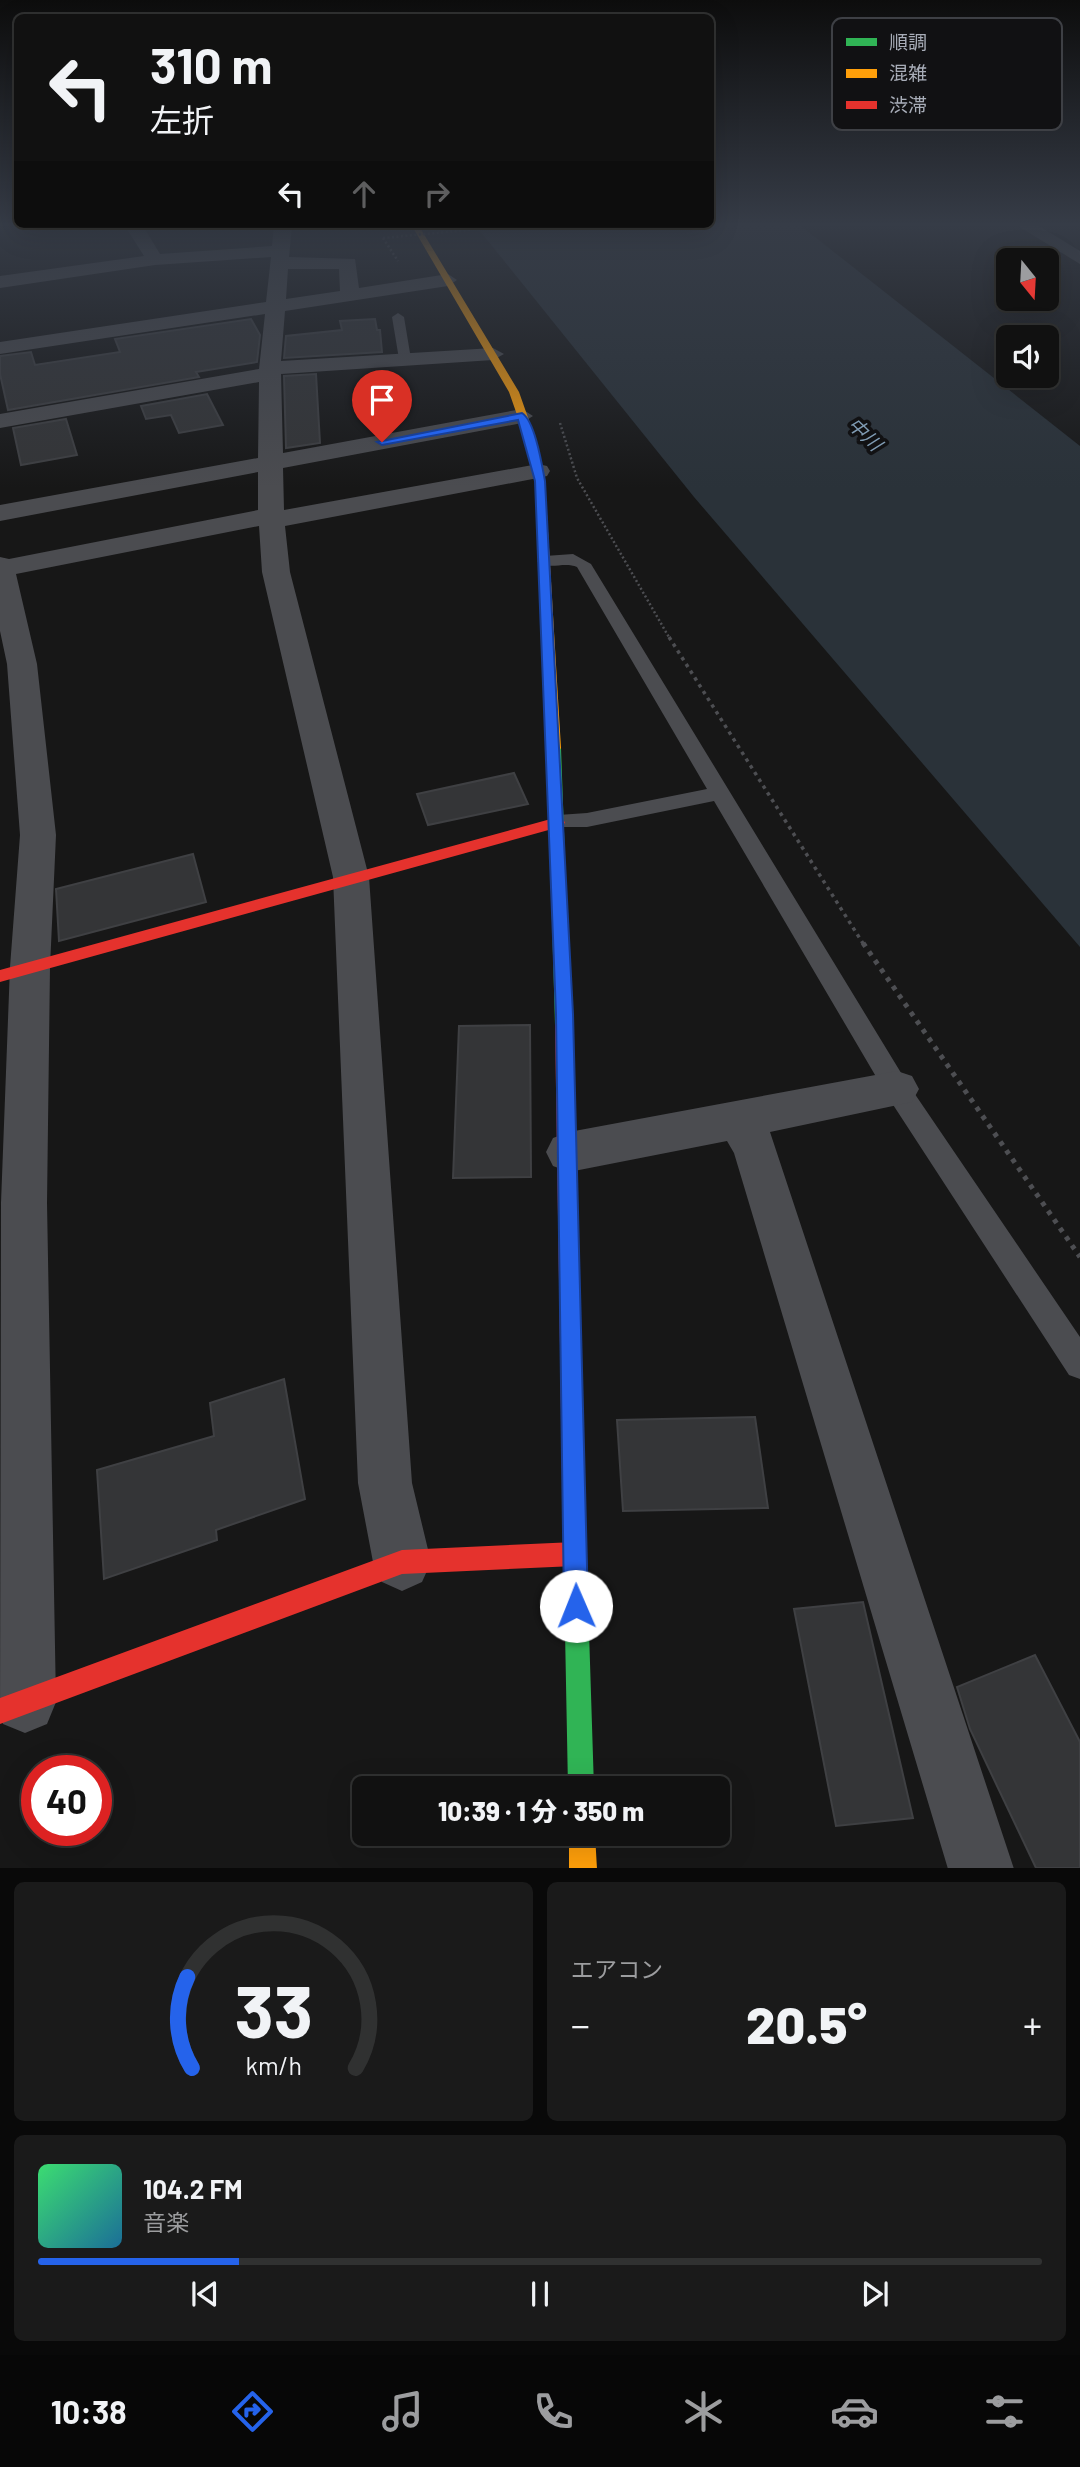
<!DOCTYPE html>
<html lang="ja">
<meta charset="utf-8">
<style>
:root{--surface:#111;--page:#1a1a1a;--text:#f1f3f6;--muted:#9c9d9f;--line:#303131;--accent:#2563eb}
body{margin:0;font-family:Barlow,"Noto Sans JP",sans-serif;background:var(--page);color:var(--text);height:100vh;display:flex;flex-direction:column;font-size:26px;white-space:nowrap}
*{box-sizing:border-box;margin:0}
p{font-size:23px;color:var(--muted)}
.icon{flex:none;width:38px;height:38px;fill:none;stroke:currentColor;stroke-width:2;stroke-linecap:round;stroke-linejoin:round}
.map{position:relative;height:1868px;overflow:hidden}
.sheet{display:flex;flex-direction:column;gap:14px;padding:14px;background:#090909;flex:1}
.sheet>*{flex:none}
.banner{position:absolute;left:14px;top:14px;width:700px;height:214px;border-radius:10px;box-shadow:0 7px 28px #0002,0 0 0 2px var(--line);background:#111;color:var(--text);overflow:hidden}
.needle{width:46px;rotate:162deg}
.buttons{position:absolute;left:996px;top:248px;display:grid;gap:14px}
.buttons a{display:grid;place-items:center;width:63px;height:63px;border-radius:10px;background:var(--surface);box-shadow:0 7px 28px #0002,0 0 0 2px var(--line);font-size:35px}
.speed{position:absolute;left:21px;top:1755px;display:flex;gap:14px;font-size:35px;font-weight:700;text-align:center}
.speed>*{display:grid;place-content:center;width:91px;height:91px;border-radius:50%;background:var(--surface);box-shadow:0 7px 28px #0002,0 0 0 2px var(--line);line-height:1}
.speed .limit{border:10px solid #d22;background:#fff;color:#111}
.pin{position:absolute;display:grid;place-items:center;width:60px;height:60px;color:#fff;margin:-72px -30px;border-radius:50% 50% 50% 0;rotate:-45deg;box-shadow:0 0 7px #0007}
.pin .icon{rotate:45deg}
.me{position:absolute;width:77px;margin:-38px;rotate:359deg;stroke-linejoin:round;filter:drop-shadow(0 0 5px #0008)}
.turn{display:flex;align-items:center;gap:24px;height:147px;padding:0 21px;font-size:32px}
.turn .icon{width:91px;height:91px;stroke-width:2.5}
.turn b{display:block;font-size:49px;line-height:60px}
.lanes{display:flex;align-items:center;height:66px;padding:0 21px;background:#0003;justify-content:center;gap:35px;direction:ltr}
.lanes .off{opacity:.35}
.big{font-size:52px;font-weight:800;line-height:1.1}
.sheet .card{flex:1;display:flex;flex-direction:column;justify-content:center;gap:10px;min-width:0;padding:0 24px;border-radius:10px;background:var(--page)}
.sheet .dial{align-items:center;gap:0}
.dial svg{height:182px;overflow:visible;fill:none;stroke:var(--line);stroke-width:7;stroke-linecap:round;text-anchor:middle}
.dial text{fill:var(--text);stroke:none}
.song{display:flex;align-items:center;gap:21px}
.cover{width:84px;height:84px;border-radius:10px;background:linear-gradient(135deg,hsl(140 70% 55%),hsl(200 70% 35%))}
.played{height:7px;border-radius:4px;background:linear-gradient(90deg,var(--accent) 20%,var(--line) 20%)}
.keys{display:flex;justify-content:space-around;direction:ltr}
.heat{display:flex;justify-content:space-between;align-items:center;font-size:38px;direction:ltr}
.sheet .tiles{flex:1;display:grid;gap:14px;grid-template-columns:1fr 1fr}
.card:last-child{grid-column:span 2}
.trip{position:absolute;left:352px;top:1776px;width:378px;height:70px;border-radius:10px;background:var(--surface);box-shadow:0 7px 28px #0002,0 0 0 2px var(--line);font-weight:800;line-height:70px;text-align:center}
.tab-bar{display:flex;height:112px;justify-content:space-around;align-items:center;background:#070707;color:var(--muted)}
.tab-bar .icon{width:49px;height:49px}
.tab-bar .selected{color:var(--accent)}
.tab-bar b{font-size:32px;color:var(--text)}
.map>svg:first-child{display:block}
.water{fill:#2a3239}
.building{fill:#343537;stroke:#3f4043;stroke-width:2}
.lines{fill:none;stroke-linecap:round;stroke-linejoin:round}
.path-far2{stroke:#4d4e52;stroke-width:2.5;stroke-dasharray:2 2.5;stroke-linecap:butt}
.path-far1{stroke:#4d4e52;stroke-width:3.5;stroke-dasharray:3.5 4.5;stroke-linecap:butt}
.path{stroke:#4d4e52;stroke-width:5;stroke-dasharray:4.5 6;stroke-linecap:butt}
.lane{fill:#4b4c50;fill-rule:evenodd}
.street{fill:#4b4c50;fill-rule:evenodd}
.fast{fill:#30b455;fill-rule:evenodd}
.slow{fill:#ff9f0a;fill-rule:evenodd}
.jam{fill:#e5322d;fill-rule:evenodd}
.path-bridge{stroke:#4d4e52;stroke-width:2.5;stroke-dasharray:2 2.5;stroke-linecap:butt}
.route{fill:#2563eb;stroke:#184099;stroke-width:2}
.labels{text-anchor:middle;stroke-width:7;stroke-linejoin:round;paint-order:stroke}
.far-water-label{font-size:19px;font-style:italic;fill:#7f9bb3;stroke:#111113}
.key{fill:#111113;stroke:#3e4045;stroke-width:2}
.key-label{font-size:19px;fill:#a8adb8}
</style>
<div class="map">
<svg width="1080" height="1869" viewBox="0 0 1080 1869">
<rect width="100%" height="100%" fill="#171717"/>
<path class="water" d="M476,226H801L1080,446V947L694,497Z"/>
<path class="building" d="M251,319L260,335L257,362L196,372L199,377L8,410L0,374V356L31,352L35,365L120,352L115,339Z
M375,319L377,330H380L382,352L284,358L286,336L342,330L340,321Z
M316,374L320,443L286,448L284,376Z
M207,394L223,425L179,433L171,415L146,419L141,406Z
M66,419L77,455L21,465L13,428Z
M514,773L528,804L428,825L417,794Z
M193,854L206,902L59,941L56,889Z
M530,1025L531,1177L453,1178L459,1026Z
M284,1379L305,1499L216,1530L217,1540L104,1579L97,1470L214,1436L210,1403Z
M755,1417L768,1508L623,1511L617,1420Z
M863,1602L913,1818L836,1826L794,1609Z
M1035,1655L1080,1742V1868H1036L970,1729L957,1687Z"/>
<g class="lines">
<path class="path-far2" d="M383,238L398,261
M560,423L577,478L670,639"/>
<path class="path-far1" d="M669,637L864,945"/>
<path class="path" d="M863,943L1080,1257"/>
<path class="lane" d="M398,313L404,317L411,359L405,363L399,359L392,317Z
M573,554L591,564L906,1081L1080,1337V1379L1069,1375L888,1097L714,801L587,827H551L548,822L558,815L587,813L707,789L577,567C564,561 548,571 537,561L545,556Z"/>
<path class="street" d="M125,226H143L160,254L272,246L274,226H292L289,257L355,259L359,288L448,274L457,280L448,286L285,311L281,361L493,348L504,354L493,360L281,374L283,453L522,409L533,416L522,423L283,468L284,510L538,464L547,466L550,471L547,476L538,478L285,526L290,572L369,877L412,1483L431,1562L422,1582L402,1591L382,1582L373,1562L358,1483L333,877L262,572L259,526L16,574L37,664L56,835L50,967L47,1203L56,1702L47,1724L25,1733L3,1724L0,1716L1,1203L10,967L20,835L7,664L0,631V557L9,559L258,510V472L0,521V505L258,458L259,382L0,428V414L259,369L265,314L0,354V342L266,302L271,257L155,265L0,288V276L144,256ZM288,269H339L340,291L286,299Z
M1018,226H1039L1080,251V264Z
M897,1071L912,1076L919,1089L912,1102L770,1132L1014,1869H948L734,1153L727,1141L569,1172L553,1166L546,1152L553,1138L569,1132Z"/>
<path class="fast" d="M554,744L561,748L571,1025L569,1030L563,1032L557,1030L555,1025L547,748Z
M573,1463L581,1466L584,1474L594,1788H568L562,1474L565,1466Z"/>
<path class="slow" d="M412,226H419L519,392L538,446L545,481L561,748L559,751H549L547,748L535,481L528,446L509,392Z
M569,1834H595L597,1869H569Z"/>
<path class="jam" d="M558,817L565,822L563,826L0,982V970Z
M563,1018L569,1020L571,1025L584,1474L581,1482L573,1485L565,1482L562,1474L555,1025L557,1020Z
M575,1542L583,1546L587,1554L583,1562L575,1566L402,1574L0,1724V1698L402,1550Z"/>
<path class="path-bridge" d="M383,238L509,226"/>
</g>
<linearGradient id="sky" x2="0" y2="1"><stop stop-color="#0d0d0d"/><stop offset="0.46" stop-color="#363c47"/><stop offset="1" stop-color="#363c47" stop-opacity="0"/></linearGradient>
<rect width="1080" height="488" fill="url(#sky)"/>
<path class="route" d="M522,413C535,421 542,465 545,481L573,1014L588,1606L585,1615L576,1618L568,1615L564,1606L556,1014L535,481L518,420L382,445L377,442Z"/>
<g class="labels">
<g class="far-water-label">
<text transform="translate(865 434) rotate(44)" y="7">中川</text>
</g>
</g>
<rect x="832" y="18" width="230" height="112" rx="10" class="key"/>
<rect x="846" y="38" width="31" height="8" fill="#30b455"/>
<rect x="846" y="69" width="31" height="9" fill="#ff9f0a"/>
<rect x="846" y="101" width="31" height="8" fill="#e5322d"/>
<g class="key-label">
<text x="889" y="49">順調</text>
<text x="889" y="80">混雑</text>
<text x="889" y="112">渋滞</text>
</g>
</svg>
<div class="buttons">
<a><svg class="needle" viewBox="-14 -14 28 28"><path d="M0-13l5 13h-10z" fill="#e53935"/><path d="M0 13l5-13h-10z" fill="#9c9d9f"/></svg></a>
<a><svg class="icon" aria-label="sound" viewBox="0 0 24 24"><path d="M4 9h4l5-4v14l-5-4H4zM17 9q2 3 0 6"/></svg></a>
</div>
<div class="speed"><div class="limit">40</div></div>
<div class="pin" style="left:382px;top:442px;background:#d93025"><svg class="icon" aria-label="arrive" viewBox="0 0 24 24"><path d="M6 21V4h12l-3 4 3 4H6"/></svg></div>
<svg class="me" style="left:576px;top:1606px" viewBox="-20 -20 40 40"><circle r="19" fill="#fff"/><path d="M0-13L10 11 0 6-10 11z" fill="#2563eb"/></svg>
<div class="trip">10:39 · 1 分 · 350 m</div>
<div class="banner">
<div class="turn"><svg class="icon" aria-label="left" viewBox="0 0 24 24"><path d="M17 20v-9H6M10 6l-5 5 5 5"/></svg><div><b>310 m</b>左折</div></div>
<div class="lanes"><svg class="icon" aria-label="left" viewBox="0 0 24 24"><path d="M17 20v-9H6M10 6l-5 5 5 5"/></svg><svg class="icon off" aria-label="ahead" viewBox="0 0 24 24"><path d="M12 20V5M6 11l6-6 6 6"/></svg><svg class="icon off" aria-label="right" viewBox="0 0 24 24"><path d="M7 20v-9h11M14 6l5 5-5 5"/></svg></div>
</div>
</div>
<section class="sheet">
<div class="tiles">
<div class="card dial"><svg viewBox="0 0 100 80">
<path d="M14 69A42 42 0 1 1 86 69"/>
<path d="M14 69A42 42 0 0 1 12 29" stroke="#2563eb"/>
<text x="50" y="56" font-size="32" font-weight="700">33</text>
<text x="50" y="72" font-size="11">km/h</text>
</svg></div>
<div class="card"><p>エアコン</p>
<div class="heat"><a>−</a><b class="big">20.5°</b><a>+</a></div>
</div>
<div class="card">
<div class="song"><i class="cover"></i><div><b>104.2 FM</b><p>音楽</p></div></div>
<div class="played"></div>
<div class="keys"><svg class="icon" aria-label="previous" viewBox="0 0 24 24"><path d="M18 5L8 12l10 7zM5 5v14"/></svg><svg class="icon" aria-label="pause" viewBox="0 0 24 24"><path d="M8 5v14M16 5v14"/></svg><svg class="icon" aria-label="next" viewBox="0 0 24 24"><path d="M6 5l10 7-10 7zM19 5v14"/></svg></div>
</div>
</div>
</section>
<nav class="tab-bar">
<b>10:38</b>
<svg class="icon selected" aria-label="directions" viewBox="0 0 24 24"><path d="M12 3l9 9-9 9-9-9zM9 14v-3h6M13 9l2 2-2 2"/></svg>
<svg class="icon" aria-label="music" viewBox="0 0 24 24"><path d="M9 18V5l10-2v13"/><circle cx="6" cy="18" r="3"/><circle cx="16" cy="16" r="3"/></svg>
<svg class="icon" aria-label="phone" viewBox="0 0 24 24"><path d="M5 4h4l2 5-3 2q2 4 5 5l2-3 5 2v4C11 20 4 13 5 4z"/></svg>
<svg class="icon" aria-label="climate" viewBox="0 0 24 24"><path d="M12 3v18M4 7l16 10M4 17L20 7"/></svg>
<svg class="icon" aria-label="car" viewBox="0 0 24 24"><path d="M5 17H2v-5l4-1 3-4h7l3 4 3 1v5h-3M9 17h6M6 11h13"/><circle cx="7" cy="17" r="2"/><circle cx="17" cy="17" r="2"/></svg>
<svg class="icon" aria-label="filters" viewBox="0 0 24 24"><path d="M4 7h16M4 17h16"/><circle cx="9" cy="7" r="2"/><circle cx="15" cy="17" r="2"/></svg>
</nav>
